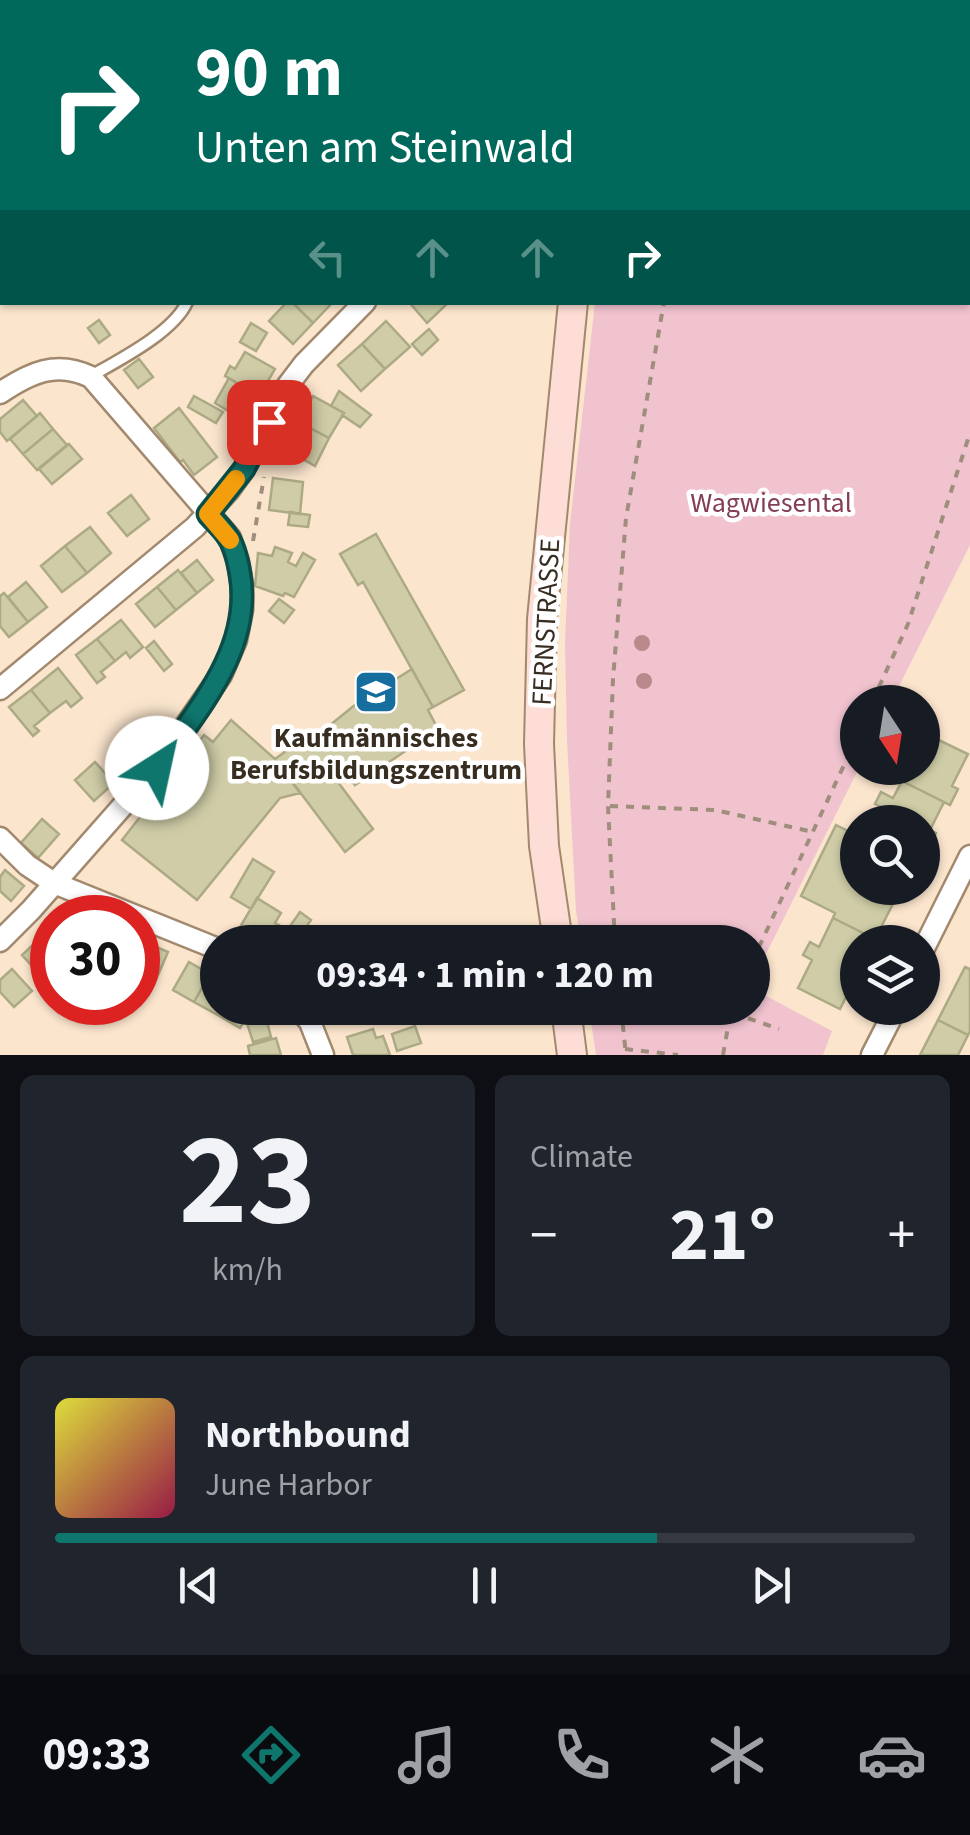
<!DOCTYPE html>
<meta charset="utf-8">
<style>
:root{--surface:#171b24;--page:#20242c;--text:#f1f3f6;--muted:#9ea1a6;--line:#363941;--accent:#0f766e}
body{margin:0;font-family:"Source Sans 3",sans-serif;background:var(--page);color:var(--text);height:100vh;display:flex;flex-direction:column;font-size:38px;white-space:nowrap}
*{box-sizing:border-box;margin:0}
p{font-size:32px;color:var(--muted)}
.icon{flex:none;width:55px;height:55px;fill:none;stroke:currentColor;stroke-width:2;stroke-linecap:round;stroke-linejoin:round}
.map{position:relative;height:1055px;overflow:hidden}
.panel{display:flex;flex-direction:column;gap:20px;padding:20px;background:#0d0f14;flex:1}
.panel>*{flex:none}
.guide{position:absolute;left:0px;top:0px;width:970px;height:305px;box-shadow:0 2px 8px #0004;background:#00695c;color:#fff;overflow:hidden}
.needle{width:65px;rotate:168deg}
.tools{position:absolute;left:840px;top:685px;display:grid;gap:20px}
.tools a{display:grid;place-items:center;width:100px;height:100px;border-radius:50%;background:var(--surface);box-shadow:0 2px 8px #0004;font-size:50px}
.speed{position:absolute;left:30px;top:895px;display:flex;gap:20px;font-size:50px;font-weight:700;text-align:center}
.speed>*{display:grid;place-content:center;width:130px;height:130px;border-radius:50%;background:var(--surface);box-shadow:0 2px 8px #0004;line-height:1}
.speed .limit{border:15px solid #d22;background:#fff;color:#111}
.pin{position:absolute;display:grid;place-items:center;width:85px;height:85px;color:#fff;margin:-42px;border-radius:20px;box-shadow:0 5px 15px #0006}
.me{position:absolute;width:110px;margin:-55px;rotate:35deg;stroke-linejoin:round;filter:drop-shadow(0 0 8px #0008)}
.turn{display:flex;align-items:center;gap:35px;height:210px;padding:0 30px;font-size:45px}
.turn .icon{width:130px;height:130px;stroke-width:2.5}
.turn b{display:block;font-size:70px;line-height:85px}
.lanes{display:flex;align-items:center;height:95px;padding:0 30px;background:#0003;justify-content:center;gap:50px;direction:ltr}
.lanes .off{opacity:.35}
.big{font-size:75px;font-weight:700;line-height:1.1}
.panel .card{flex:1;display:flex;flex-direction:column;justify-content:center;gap:15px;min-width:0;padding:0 35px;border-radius:15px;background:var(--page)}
.panel .dial{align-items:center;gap:0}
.dial b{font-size:130px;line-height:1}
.song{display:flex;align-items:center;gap:30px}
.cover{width:120px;height:120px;border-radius:15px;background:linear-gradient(135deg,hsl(60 70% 55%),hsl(340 70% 35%))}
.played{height:10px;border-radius:5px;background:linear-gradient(90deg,var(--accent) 70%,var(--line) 70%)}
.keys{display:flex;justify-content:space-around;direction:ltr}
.heat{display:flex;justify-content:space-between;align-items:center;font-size:55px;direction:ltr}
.panel .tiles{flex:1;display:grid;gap:20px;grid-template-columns:1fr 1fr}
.card:last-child{grid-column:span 2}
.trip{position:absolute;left:200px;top:925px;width:570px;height:100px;border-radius:50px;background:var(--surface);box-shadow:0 2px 8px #0004;font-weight:700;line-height:100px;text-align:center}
.menu{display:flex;height:160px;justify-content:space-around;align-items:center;background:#090b0e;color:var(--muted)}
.menu .icon{width:70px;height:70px}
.menu .active{color:var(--accent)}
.menu b{font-size:45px;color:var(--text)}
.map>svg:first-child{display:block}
.park{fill:#f0c3cf}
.building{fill:#cfcca7;stroke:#aca985;stroke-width:2.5}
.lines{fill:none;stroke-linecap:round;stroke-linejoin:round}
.service-casing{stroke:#a2896e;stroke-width:15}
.minor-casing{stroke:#a2896e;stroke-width:25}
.secondary-casing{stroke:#a2896e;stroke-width:32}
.path{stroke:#9f8e7c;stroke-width:4;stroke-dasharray:8 8;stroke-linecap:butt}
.service{stroke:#fff;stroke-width:10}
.minor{stroke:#fff;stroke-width:20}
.secondary{stroke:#fdddd5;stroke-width:28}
.tree{fill:#b9898b}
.route-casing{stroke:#0a4d48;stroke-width:25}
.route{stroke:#0f766e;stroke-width:18}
.slow{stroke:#f59e0b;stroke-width:18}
.labels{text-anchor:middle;stroke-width:9;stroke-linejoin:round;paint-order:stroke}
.park-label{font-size:28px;fill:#833e55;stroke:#fff}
.street-label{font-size:28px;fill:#372d21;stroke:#fff}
.poi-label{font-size:28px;font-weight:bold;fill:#372d21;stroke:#fff}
</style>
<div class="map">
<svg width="970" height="1055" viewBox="0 0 970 1055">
<rect width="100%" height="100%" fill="#fbe5cd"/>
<path class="park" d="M630,0H970V545L891,702H858L859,768L753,980L752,942H581L576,911L567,740L565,643L570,524L595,303L968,302V2H630Z
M753,989L832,1031L823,1055H596L589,1008H752Z"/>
<path class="building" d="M354,0H470L457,2H355Z
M287,302H292L313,323L293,344L269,321Z
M292,302H333L313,323Z
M409,302H449L427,323Z
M99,320L110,335L99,343L88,328Z
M386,321L410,347L385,369L362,344Z
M251,323L267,333L256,351L240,342Z
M429,329L438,340L422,355L412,344Z
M362,344L385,369L361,391L338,365Z
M245,352L275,369L259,396L225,376L230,366L235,369Z
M139,359L153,377L138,388L124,370Z
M229,378L259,396L245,421L215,403Z
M339,391L371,415L360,427L342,415L344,413L331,406Z
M194,396L223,412L216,423L188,407Z
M313,396L344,413L329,438L299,422Z
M23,400L37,416L7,441L0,432V419Z
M179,408L217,457L194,475L183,460L180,462L154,428Z
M40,413L53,429L23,454L10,439Z
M299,422L329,438L315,466L285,449Z
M53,429L67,445L37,470L23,454Z
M69,444L82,459L52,484L39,469Z
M273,478L303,482L300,514L269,510Z
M131,495L149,519L127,536L108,513Z
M290,512L310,515L308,527L288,525Z
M90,527L111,553L87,573L65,546Z
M376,534L464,690L433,707L363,582L358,585L340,554Z
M65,546L87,573L62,592L41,566Z
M275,547L292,553L288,562L296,566L303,553L315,560L294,597L285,593L283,596L255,586L258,553L272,556Z
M197,560L213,580L197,593L181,573Z
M178,570L197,593L176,610L157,587Z
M26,582L47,607L28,622L8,597Z
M157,587L176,610L155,627L136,604Z
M4,593L28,622L9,637L0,626V596Z
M279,599L294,610L284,623L269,611Z
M121,620L143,647L130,658L126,652L115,661L97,639Z
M97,639L115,661L101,672L105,677L97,683L76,655Z
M154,641L172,664L164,671L146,648Z
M58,668L82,698L71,707L66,701L50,713L31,690Z
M412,669L433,707L428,710L438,729L355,785L338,764L329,770L373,829L345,852L275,759L304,738L308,743L356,704Z
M31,690L50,713L34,726L39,731L33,736L9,707Z
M231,720L275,759L300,793L280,798L197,900L122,840L204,735L213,742Z
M926,734L968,754L952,786L958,789L950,805L902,781L908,768H922V740Z
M95,762L114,783L94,801L75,780Z
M902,781L944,802L930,830L936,833L929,847L922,844V822H881L887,810L875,804L881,792L893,798Z
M42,819L59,834L38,858L21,843Z
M836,825L858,836V888H901L875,939L833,918L835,913L801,896Z
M253,859L274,872L251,909L231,897Z
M5,870L24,886L11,901L0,891V877Z
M257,898L281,913L275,923L279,925L270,939L267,936L263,942H250L236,934Z
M300,912L311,920L299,937L288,929Z
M833,918L875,939L873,942H858V973L840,1009L798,988L812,960L803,955L810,942L819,947Z
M39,939L52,954V969L43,978L22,955Z
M147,943L168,952L155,982L138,974V964Z
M189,962L210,974L194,1002L173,990Z
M965,967L970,969V1031L968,1035L938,1020Z
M12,969L32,991L14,1007L0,992V980Z
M208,977L218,982V1008H219L216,1014L194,1002Z
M219,1008H252L240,1028L216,1014Z
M266,1018L271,1037L253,1042L247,1023Z
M938,1020L968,1035L958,1055H920Z
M415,1026L421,1043L397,1051L392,1034Z
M373,1029L376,1038L383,1036L390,1055H353L347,1037Z
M276,1038L281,1055H250L248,1046Z"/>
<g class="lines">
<defs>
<path id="service" d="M91,376C119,360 174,332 187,302"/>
<path id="minor" d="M0,393C30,373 56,360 91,377L230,538L238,562L242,585V610L236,640L221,675L157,767L31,910L0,941
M0,689L195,527L229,490L244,469L288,385L304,364L365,302
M0,838L27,865L54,883L218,949
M922,952L970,856
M298,1008L310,1022L323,1055
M872,1055L896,1008"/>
<path id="secondary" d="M602,2L603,0
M558,942L544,846L539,744L542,619L573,302
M566,1008L572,1055"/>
</defs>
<use href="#service" class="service-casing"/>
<use href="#minor" class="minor-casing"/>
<use href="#secondary" class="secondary-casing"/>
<path class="path" d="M63,0L64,2
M102,0L103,2
M708,0L709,2
M662,2L663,0
M875,2L876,0
M0,33L2,32
M968,211L970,212
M253,541L264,477
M872,702L908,624L970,433
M610,806L715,810L813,832
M615,942L608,806L613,679L626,518L664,302
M752,962L858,735
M621,1008L626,1055
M733,1013L779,1029
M625,1049L678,1055
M723,1055L728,1027L735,1008"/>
<use href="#service" class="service"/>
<use href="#minor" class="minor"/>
<use href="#secondary" class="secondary"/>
</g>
<g class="tree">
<circle cx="642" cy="643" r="8"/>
<circle cx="644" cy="681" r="8"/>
</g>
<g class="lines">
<defs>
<path id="route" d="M157,768C197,710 253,649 240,574C238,562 235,547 228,537C223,529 214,521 208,514L244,469L269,422"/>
</defs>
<use href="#route" class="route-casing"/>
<use href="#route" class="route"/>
<path class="slow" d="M230,540L208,514L236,479"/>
</g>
<defs>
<symbol id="school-square" viewBox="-11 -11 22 22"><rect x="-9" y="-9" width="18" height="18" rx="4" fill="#156e9e" stroke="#fff"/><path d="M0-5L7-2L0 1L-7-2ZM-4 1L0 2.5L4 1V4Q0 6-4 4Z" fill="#fff"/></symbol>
</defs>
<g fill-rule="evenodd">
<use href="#school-square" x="351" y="667" width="50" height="50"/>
</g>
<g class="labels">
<g class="park-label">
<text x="771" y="512">Wagwiesental</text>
</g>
<g class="street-label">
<text transform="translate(545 622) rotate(-87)" y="10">FERNSTRASSE</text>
</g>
<g class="poi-label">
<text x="376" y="747">Kaufmännisches<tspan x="376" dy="32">Berufsbildungszentrum</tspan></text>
</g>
</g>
</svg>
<div class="tools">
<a><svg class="needle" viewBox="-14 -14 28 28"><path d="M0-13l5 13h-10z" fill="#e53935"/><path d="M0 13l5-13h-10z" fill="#9ea1a6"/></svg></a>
<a><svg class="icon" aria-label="search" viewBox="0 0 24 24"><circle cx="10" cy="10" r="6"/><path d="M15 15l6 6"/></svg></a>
<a><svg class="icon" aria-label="layers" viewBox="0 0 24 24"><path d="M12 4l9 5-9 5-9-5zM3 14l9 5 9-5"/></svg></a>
</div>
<div class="speed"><div class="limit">30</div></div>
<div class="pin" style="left:269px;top:422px;background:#d93025"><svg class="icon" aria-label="arrive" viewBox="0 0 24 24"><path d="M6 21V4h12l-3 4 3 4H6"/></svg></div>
<svg class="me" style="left:157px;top:768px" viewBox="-20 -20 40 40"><circle r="19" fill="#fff"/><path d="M0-13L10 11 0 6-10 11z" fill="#0f766e"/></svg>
<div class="trip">09:34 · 1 min · 120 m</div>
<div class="guide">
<div class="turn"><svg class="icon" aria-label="right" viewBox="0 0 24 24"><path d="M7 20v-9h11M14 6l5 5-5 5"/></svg><div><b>90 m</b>Unten am Steinwald</div></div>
<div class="lanes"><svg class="icon off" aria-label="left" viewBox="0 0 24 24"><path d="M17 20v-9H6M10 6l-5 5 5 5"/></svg><svg class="icon off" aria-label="ahead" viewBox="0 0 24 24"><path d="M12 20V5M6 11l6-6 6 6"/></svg><svg class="icon off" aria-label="ahead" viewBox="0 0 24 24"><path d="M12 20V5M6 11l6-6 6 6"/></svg><svg class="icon" aria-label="right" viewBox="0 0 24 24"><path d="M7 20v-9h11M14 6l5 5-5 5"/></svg></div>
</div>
</div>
<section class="panel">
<div class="tiles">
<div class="card dial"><b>23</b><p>km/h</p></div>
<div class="card"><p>Climate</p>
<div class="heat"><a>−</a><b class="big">21°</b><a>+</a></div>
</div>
<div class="card">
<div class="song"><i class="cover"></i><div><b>Northbound</b><p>June Harbor</p></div></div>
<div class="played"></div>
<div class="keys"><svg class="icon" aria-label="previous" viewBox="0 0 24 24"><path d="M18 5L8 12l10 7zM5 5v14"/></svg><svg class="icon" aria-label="pause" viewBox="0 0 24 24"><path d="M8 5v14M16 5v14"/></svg><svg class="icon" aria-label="next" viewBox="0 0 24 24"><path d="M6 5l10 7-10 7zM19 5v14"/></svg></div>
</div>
</div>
</section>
<nav class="menu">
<b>09:33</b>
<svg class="icon active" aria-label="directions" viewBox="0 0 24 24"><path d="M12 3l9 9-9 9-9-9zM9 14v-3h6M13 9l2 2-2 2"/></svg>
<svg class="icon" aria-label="music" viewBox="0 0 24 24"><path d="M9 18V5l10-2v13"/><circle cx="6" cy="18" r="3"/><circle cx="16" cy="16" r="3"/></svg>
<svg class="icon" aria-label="phone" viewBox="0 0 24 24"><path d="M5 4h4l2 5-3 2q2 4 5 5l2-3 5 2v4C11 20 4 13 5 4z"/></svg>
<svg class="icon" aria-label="climate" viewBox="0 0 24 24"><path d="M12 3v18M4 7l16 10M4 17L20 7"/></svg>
<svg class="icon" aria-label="car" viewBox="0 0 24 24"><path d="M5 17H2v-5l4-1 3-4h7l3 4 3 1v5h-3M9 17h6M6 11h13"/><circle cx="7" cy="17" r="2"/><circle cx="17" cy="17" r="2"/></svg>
</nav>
